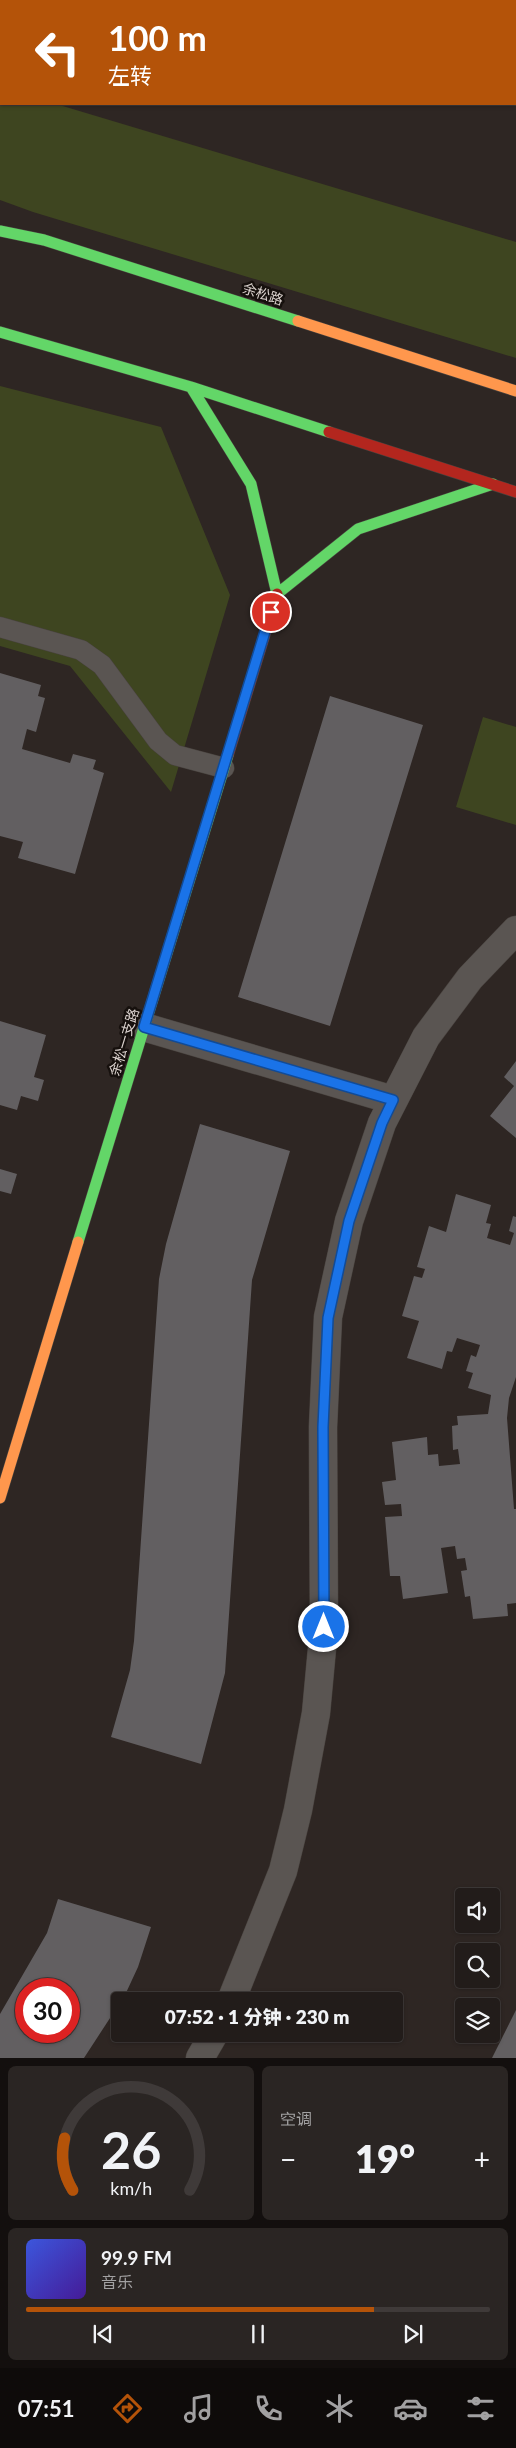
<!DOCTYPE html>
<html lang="zh">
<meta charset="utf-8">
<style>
:root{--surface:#221c1a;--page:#2a2523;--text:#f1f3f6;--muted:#a2a1a2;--line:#3f3a39;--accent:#b45309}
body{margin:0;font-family:Lato,"Noto Sans SC",sans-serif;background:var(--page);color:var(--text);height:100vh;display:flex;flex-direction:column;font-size:19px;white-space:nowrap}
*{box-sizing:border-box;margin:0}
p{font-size:16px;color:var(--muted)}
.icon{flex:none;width:28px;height:28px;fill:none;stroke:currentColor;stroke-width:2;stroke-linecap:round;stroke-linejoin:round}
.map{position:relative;height:2058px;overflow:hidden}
.sheet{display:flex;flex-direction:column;gap:8px;padding:8px;background:#130f0e;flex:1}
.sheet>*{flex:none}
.banner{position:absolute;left:0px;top:0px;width:516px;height:105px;box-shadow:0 1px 4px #0004,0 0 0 1px var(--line);background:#b45309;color:#fff;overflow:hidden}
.fabs{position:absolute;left:455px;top:1888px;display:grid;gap:10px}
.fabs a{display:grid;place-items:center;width:45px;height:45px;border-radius:5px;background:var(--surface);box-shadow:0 1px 4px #0004,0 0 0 1px var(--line);font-size:25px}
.speed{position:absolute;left:15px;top:1978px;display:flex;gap:10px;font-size:25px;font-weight:700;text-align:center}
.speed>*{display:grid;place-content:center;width:65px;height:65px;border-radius:50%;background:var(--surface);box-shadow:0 1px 4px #0004,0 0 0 1px var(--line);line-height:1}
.speed .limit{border:8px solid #d22;background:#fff;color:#111}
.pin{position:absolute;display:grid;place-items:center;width:42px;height:42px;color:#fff;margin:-21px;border:2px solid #fff;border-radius:50%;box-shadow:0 1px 5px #0007}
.me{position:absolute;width:55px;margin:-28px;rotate:0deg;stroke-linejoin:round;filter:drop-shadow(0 0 4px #0008)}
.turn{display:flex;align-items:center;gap:18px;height:105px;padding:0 25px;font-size:22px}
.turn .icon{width:65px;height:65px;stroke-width:2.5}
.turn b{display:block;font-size:35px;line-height:42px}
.big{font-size:38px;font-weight:800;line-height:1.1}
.sheet .card{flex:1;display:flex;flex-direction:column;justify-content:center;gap:8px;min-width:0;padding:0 18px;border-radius:8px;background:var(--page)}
.sheet .dial{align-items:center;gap:0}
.dial svg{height:130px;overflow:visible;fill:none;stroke:var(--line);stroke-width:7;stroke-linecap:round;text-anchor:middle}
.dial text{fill:var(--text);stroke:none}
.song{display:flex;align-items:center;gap:15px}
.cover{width:60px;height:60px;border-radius:8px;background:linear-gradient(135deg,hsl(230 70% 55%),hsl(260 70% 35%))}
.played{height:5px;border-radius:2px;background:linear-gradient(90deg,var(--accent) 75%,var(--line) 75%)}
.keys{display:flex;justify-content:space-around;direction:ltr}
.heat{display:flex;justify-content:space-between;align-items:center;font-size:28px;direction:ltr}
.sheet .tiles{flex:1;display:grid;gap:8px;grid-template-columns:1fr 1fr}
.card:last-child{grid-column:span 2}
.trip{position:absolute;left:111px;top:1992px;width:292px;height:50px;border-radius:5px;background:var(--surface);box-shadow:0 1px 4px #0004,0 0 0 1px var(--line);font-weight:800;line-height:50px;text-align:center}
.dock{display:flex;height:80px;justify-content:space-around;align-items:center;background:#0e0b0a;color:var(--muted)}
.dock .icon{width:35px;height:35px}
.dock .active{color:var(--accent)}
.dock b{font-size:22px;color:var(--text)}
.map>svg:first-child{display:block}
.green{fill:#3e4520}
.building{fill:#625f61;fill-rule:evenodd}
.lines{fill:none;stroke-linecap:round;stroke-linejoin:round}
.lane-casing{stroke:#49433f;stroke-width:21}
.street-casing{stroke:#49433f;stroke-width:29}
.fast-casing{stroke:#49433f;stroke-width:12}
.slow-casing{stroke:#49433f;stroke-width:12}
.jam-casing{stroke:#49433f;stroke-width:12}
.lane{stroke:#5a5552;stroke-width:20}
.street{stroke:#5a5552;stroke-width:28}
.fast{stroke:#63d668;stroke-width:11}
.slow{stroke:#ff974d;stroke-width:11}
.jam{stroke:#b3261e;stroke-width:11}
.route-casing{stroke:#114b97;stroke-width:12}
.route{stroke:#1a73e8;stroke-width:9}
.labels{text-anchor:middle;stroke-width:5;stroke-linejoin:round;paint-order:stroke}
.street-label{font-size:14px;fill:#dcd3cf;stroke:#16100d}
</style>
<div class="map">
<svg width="516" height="2058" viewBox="0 0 516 2058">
<rect width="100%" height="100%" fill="#2e2623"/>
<path class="green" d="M0,87L1,104H56L516,242V358L33,212L0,200Z
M0,386L161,427L230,595L171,792L70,666L0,646Z
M483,717L516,727V825L456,807Z"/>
<path class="building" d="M0,673L41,685L38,696L45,698L36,732L27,729L22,749L70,763L73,754L96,760L93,769L104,773L75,874L18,858L23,842L0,836Z
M330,696L423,725L330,1026L238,997Z
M0,1021L46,1035L34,1077L44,1080L38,1101L21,1096L17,1110L0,1105Z
M516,1061V1138L490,1116L514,1086L504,1077Z
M200,1124L290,1151L252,1280L225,1673L201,1764L111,1737L130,1670L134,1641L159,1279L166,1244Z
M0,1169L17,1174L11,1194L0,1191Z
M456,1194L491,1205L486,1223L491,1224L487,1238L510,1245L514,1233L509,1231L513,1216L516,1217V1377L509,1398L507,1418L514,1509H516V1603L507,1604L508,1616L473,1619L470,1596L465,1597L461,1571L467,1570L465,1558L457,1559L455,1546L441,1548L448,1593L403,1599L400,1576H390L385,1517L402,1516L401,1504L385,1505L382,1482L396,1480L392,1442L427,1437L428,1455L438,1454L439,1466L460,1464L458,1449L453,1450L452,1426L458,1425L457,1416L488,1414L491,1395L468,1388L473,1373L466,1371L471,1355L476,1357L480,1345L457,1338L452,1352L447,1351L442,1369L407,1358L419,1321L402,1316L414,1276L422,1278L425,1269L417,1267L429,1226L446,1232Z
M58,1899L151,1927L138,1967L125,1995L84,2058H0V2014L47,1933ZM26,1989H69V2031H26Z
M516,2010V2058H492Z"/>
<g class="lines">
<defs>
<path id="lane" d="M0,627L81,650L102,665L158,741L175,755L224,768"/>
<path id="street" d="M144,1027L393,1100
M231,2001L283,1871L298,1810L316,1713L324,1627L323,1427L328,1317L349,1221L382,1123L426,1037L470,978L516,930
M200,2058L214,2034"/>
<path id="fast" d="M0,231L44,240L298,321
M0,332L191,387L329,432
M191,387L251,484L277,594
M277,594L358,529L493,484
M78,1242L228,755"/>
<path id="slow" d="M298,321L516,391
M0,1498L78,1242"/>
<path id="jam" d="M329,432L516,492
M228,755L277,594"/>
</defs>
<use href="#lane" class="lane-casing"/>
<use href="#street" class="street-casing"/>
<use href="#fast" class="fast-casing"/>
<use href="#slow" class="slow-casing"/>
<use href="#jam" class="jam-casing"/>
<use href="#lane" class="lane"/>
<use href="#street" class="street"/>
<use href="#fast" class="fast"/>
<use href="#slow" class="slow"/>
<use href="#jam" class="jam"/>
</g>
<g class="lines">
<defs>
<path id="route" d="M271,612L144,1027L393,1100L382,1123L349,1221L328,1318L323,1427L324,1627"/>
</defs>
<use href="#route" class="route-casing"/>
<use href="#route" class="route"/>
</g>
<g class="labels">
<g class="street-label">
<text transform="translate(263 294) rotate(18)" y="5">余松路</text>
<text transform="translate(124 1042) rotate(-73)" y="5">余松一支路</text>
</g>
</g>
</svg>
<div class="fabs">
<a><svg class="icon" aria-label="sound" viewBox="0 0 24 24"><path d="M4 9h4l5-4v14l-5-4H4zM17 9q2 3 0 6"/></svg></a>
<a><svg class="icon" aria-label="search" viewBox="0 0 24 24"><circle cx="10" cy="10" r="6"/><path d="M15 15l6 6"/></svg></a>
<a><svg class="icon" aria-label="layers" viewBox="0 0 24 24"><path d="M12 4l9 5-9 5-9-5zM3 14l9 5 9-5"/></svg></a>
</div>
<div class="speed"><div class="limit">30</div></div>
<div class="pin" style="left:271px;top:612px;background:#d93025"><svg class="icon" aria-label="arrive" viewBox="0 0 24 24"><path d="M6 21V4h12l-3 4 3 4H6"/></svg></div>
<svg class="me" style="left:324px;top:1627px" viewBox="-20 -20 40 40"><circle r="17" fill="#1a73e8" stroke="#fff" stroke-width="3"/><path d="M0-11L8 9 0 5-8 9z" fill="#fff"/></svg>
<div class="trip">07:52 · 1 分钟 · 230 m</div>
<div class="banner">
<div class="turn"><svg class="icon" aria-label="left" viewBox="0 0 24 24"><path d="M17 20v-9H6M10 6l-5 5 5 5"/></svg><div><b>100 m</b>左转</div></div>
</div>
</div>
<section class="sheet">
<div class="tiles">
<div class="card dial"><svg viewBox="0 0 100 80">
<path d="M14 69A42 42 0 1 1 86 69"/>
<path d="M14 69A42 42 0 0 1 9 37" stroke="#b45309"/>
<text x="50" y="56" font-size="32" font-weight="700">26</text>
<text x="50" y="72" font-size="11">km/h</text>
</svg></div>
<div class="card"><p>空调</p>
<div class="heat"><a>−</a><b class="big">19°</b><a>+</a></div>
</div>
<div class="card">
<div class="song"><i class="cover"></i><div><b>99.9 FM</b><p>音乐</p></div></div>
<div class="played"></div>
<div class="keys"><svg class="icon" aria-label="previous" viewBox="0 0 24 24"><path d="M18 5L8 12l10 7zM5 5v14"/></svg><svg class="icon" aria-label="pause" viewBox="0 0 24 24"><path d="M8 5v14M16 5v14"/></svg><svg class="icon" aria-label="next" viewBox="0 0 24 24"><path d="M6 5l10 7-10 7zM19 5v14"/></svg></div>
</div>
</div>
</section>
<nav class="dock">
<b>07:51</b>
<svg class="icon active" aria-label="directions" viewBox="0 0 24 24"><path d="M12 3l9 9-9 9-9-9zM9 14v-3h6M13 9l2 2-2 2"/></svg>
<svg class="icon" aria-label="music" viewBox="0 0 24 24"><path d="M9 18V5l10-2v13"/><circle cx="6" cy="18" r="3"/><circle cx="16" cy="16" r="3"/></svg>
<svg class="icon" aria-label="phone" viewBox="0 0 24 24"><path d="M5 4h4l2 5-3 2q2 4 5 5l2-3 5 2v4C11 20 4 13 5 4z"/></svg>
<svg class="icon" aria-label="climate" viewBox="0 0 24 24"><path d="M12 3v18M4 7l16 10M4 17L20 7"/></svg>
<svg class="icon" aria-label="car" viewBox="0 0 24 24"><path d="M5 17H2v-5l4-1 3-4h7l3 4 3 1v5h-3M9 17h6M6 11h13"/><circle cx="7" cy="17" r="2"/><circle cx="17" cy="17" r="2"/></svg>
<svg class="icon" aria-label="filters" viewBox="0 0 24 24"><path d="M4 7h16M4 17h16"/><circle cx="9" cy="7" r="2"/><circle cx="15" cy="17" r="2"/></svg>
</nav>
